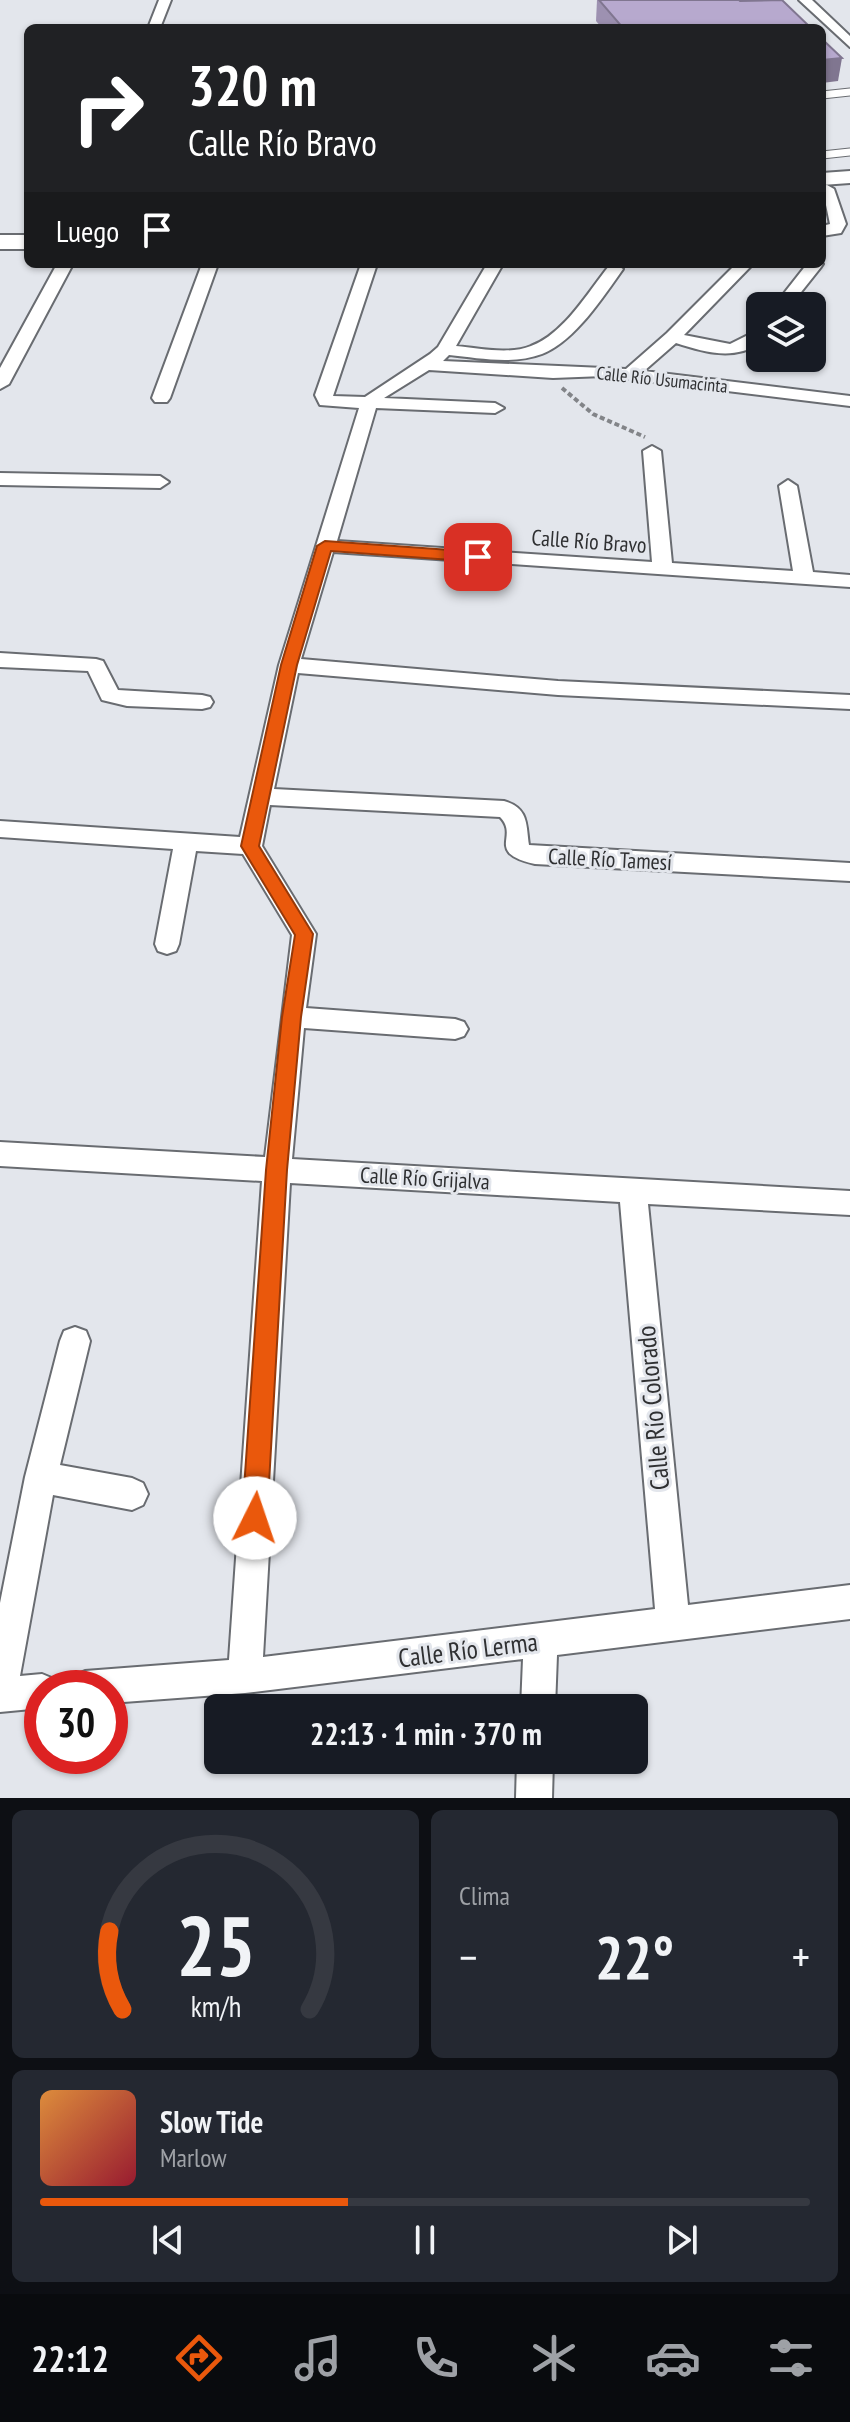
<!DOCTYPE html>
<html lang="es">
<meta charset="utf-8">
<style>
:root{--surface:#171b24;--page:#242831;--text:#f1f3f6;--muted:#9ea1a6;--line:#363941;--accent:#ea580c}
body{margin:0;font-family:"PT Sans Narrow",sans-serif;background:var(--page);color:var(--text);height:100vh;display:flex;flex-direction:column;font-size:30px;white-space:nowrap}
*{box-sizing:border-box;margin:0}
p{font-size:26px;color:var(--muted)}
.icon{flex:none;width:44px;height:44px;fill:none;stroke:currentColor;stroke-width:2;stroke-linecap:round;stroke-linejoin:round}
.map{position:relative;height:1798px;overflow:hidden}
.drawer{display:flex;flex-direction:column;gap:12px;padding:12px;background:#0d0f14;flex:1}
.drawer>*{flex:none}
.guide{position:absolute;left:24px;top:24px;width:802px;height:244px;border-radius:12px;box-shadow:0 2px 6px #0004;background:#202124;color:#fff;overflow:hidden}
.tools{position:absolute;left:746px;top:292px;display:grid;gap:16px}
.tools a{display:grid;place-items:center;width:80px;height:80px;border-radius:12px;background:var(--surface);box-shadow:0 2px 6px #0004;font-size:40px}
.speed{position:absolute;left:24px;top:1670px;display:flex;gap:16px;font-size:40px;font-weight:700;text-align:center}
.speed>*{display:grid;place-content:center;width:104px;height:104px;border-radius:50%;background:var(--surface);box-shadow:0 2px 6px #0004;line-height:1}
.speed .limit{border:12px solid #d22;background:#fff;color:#111}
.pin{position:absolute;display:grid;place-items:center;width:68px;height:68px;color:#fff;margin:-34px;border-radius:16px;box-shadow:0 4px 12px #0006}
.me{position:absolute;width:88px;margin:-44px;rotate:4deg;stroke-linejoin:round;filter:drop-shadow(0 0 6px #0008)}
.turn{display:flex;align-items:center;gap:28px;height:168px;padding:0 32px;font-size:36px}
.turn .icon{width:104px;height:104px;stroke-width:2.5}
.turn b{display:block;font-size:56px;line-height:68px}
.then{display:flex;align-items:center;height:76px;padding:0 32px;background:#0003;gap:16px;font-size:30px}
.big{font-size:60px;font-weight:700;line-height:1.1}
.drawer .tile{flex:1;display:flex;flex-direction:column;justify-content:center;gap:12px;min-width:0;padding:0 28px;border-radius:12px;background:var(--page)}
.drawer .dial{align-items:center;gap:0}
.dial svg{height:208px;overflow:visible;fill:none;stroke:var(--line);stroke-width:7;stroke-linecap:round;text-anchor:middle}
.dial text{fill:var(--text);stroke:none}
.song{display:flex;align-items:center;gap:24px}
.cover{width:96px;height:96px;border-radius:12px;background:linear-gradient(135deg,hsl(30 70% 55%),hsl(350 70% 35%))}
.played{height:8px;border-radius:4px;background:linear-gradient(90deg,var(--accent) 40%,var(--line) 40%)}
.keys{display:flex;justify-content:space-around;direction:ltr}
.heat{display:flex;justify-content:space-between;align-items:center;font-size:44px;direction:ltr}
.drawer .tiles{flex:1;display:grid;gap:12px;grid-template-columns:1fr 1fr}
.tile:last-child{grid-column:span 2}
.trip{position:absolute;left:204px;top:1694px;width:444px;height:80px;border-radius:12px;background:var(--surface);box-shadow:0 2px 6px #0004;font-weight:700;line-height:80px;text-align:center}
.dock{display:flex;height:128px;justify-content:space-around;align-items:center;background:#090b0e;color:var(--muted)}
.dock .icon{width:56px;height:56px}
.dock .active{color:var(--accent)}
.dock b{font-size:36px;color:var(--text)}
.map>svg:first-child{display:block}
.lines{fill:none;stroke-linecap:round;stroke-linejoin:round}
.lane-casing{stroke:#696c71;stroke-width:9}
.street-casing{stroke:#696c71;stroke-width:4}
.secondary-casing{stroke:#696c71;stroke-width:4}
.path{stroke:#828488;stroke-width:4;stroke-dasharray:5 3;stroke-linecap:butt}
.lane{stroke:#fff;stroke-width:7}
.street{fill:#fff;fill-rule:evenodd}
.secondary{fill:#fff;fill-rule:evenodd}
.wall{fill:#9d91b1}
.shaded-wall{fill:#807690}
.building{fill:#b7a9ce;stroke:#807690;stroke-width:2}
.route{fill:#ea580c;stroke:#983908;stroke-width:2}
.labels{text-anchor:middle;stroke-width:6;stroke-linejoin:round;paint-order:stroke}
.far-street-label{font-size:18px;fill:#2f3032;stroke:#e3e6ec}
.street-label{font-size:22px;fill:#2f3032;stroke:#e3e6ec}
.near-street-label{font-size:26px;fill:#2f3032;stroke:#e3e6ec}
</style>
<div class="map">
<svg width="850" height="1798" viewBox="0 0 850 1798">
<rect width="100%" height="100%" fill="#e3e6ec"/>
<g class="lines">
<defs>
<path id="lane" d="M822,95L850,92
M822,155L850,152"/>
<path id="street" d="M159,0H171L160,28H148Z
M799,0H812L850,36V47Z
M827,185L834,189L846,224L841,233L822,236V226L830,224L822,186Z
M822,263L823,264L821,267L790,306H774L807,264Z
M57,264H73L9,384L0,389V368Z
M202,264H218L170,398L167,402H155L152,398Z
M361,264H377L333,396L365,397L430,354L438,347L487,264H503L456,346C479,348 509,355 531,346C564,334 588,292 609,266L615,264L623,269C603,297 575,341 542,354C513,365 479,358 449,355L443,361L626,369L667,333L736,264H753L684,335L730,344L760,329V343C734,361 704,352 676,343L644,371L850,396V406L604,376L553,378L429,370L384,398L495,403L504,408L495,413L376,408L337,541L652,562L643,451L652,446L661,451L672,563L793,571L779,486L788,480L797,486L813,572L850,575V587L333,552L301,659L558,681L850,695V709L558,695L298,673L274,789L504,801C529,808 526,825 529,845L850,863V881L535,864C484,852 520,837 500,817L270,805L262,846L316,934L306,1008L455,1019L464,1022L468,1029L464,1036L455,1039L304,1028L292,1159L850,1191V1215L648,1204L688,1605L850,1585V1619L557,1655L555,1708H521L523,1659L245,1693L110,1703V1688H68L73,1676L85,1671L229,1660L262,1181L0,1166V1142L265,1157L292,935L243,854L196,851L179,944L176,951L167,954L158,951L155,944L173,849L0,837V821L240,837L279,665L359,408L320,405L315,395ZM290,1183L620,1202L655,1609L263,1657Z
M0,473L160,476L169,482L160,488L0,485Z
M0,653L96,659L103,661L118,690L202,695L210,697L213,702L210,707L202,709L127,706L102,700L88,671L0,667Z
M75,1327L86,1331L90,1341L60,1465L132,1478L143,1483L148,1494L143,1505L132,1510L53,1495L20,1676L42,1674L54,1679L58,1688H42V1708L0,1712V1603L25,1477L60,1341L64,1331Z
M517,1760H553L552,1798H516Z"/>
<path id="secondary" d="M850,171V183L822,185V173Z
M0,235H28V249H0Z"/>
</defs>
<use href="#lane" class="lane-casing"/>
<use href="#street" class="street-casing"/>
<use href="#secondary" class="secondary-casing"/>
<path class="path" d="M562,388L593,414L645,437"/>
<use href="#lane" class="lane"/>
<use href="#street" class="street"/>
<use href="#secondary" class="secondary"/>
</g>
<path class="wall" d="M597,0H739L811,28H602L596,21Z"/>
<path class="shaded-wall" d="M842,58L838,81L822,83V60Z"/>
<path class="building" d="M599,0H739L740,1L782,0L811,28H623Z
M822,39L842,58L822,60Z"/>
<path class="route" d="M325,541L478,552L486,557L478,562L331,551L297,665L259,846L313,934L301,1017L287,1170L267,1518L263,1526L255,1530L246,1526L242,1518L266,1170L282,1017L295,935L241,846L281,665L317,546Z"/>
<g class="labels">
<g class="far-street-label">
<text transform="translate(662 380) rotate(6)" y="6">Calle Río Usumacinta</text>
</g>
<g class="street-label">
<text transform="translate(589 541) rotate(4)" y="8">Calle Río Bravo</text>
<text transform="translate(610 859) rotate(3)" y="8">Calle Río Tamesí</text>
<text transform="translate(425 1178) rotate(3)" y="8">Calle Río Grijalva</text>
</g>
<g class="near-street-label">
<text transform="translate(653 1408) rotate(-95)" y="9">Calle Río Colorado</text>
<text transform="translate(468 1650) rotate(-7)" y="9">Calle Río Lerma</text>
</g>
</g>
</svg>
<div class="tools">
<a><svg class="icon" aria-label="layers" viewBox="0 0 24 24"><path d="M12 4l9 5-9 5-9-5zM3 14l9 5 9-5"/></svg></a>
</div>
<div class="speed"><div class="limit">30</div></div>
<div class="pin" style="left:478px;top:557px;background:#d93025"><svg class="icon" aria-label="arrive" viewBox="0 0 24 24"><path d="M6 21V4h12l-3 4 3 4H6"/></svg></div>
<svg class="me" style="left:255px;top:1518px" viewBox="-20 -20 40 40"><circle r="19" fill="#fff"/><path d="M0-13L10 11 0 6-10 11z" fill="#ea580c"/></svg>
<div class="trip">22:13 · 1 min · 370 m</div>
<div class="guide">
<div class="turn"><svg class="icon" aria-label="right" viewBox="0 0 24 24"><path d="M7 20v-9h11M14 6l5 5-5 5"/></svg><div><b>320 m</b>Calle Río Bravo</div></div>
<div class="then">Luego<svg class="icon" aria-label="arrive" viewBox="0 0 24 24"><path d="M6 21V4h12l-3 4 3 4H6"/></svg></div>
</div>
</div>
<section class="drawer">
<div class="tiles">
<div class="tile dial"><svg viewBox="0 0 100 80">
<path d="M14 69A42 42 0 1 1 86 69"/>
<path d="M14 69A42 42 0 0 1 9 39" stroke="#ea580c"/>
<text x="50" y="56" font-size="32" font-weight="700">25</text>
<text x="50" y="72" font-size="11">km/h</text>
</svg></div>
<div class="tile"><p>Clima</p>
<div class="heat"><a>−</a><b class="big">22°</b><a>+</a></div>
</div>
<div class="tile">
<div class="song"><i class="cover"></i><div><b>Slow Tide</b><p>Marlow</p></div></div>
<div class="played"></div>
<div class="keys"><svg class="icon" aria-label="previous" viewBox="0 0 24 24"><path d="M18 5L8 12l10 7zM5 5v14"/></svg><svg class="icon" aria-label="pause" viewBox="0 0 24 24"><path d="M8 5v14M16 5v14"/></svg><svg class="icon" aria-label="next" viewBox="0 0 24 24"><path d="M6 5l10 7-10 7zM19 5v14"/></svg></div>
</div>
</div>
</section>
<nav class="dock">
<b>22:12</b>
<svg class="icon active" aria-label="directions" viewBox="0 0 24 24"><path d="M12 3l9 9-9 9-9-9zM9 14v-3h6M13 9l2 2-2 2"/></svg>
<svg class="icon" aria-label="music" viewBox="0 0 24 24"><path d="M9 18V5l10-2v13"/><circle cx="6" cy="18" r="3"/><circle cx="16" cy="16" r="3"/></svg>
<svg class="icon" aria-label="phone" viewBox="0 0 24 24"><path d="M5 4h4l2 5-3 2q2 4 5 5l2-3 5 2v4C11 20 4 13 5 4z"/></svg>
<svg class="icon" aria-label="climate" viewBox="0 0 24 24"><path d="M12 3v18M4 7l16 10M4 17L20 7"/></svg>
<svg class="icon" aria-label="car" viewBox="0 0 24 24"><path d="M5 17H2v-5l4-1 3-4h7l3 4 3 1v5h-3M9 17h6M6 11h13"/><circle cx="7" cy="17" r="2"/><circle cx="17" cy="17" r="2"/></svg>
<svg class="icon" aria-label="filters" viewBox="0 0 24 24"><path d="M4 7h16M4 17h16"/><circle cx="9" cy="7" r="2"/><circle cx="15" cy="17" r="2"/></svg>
</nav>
